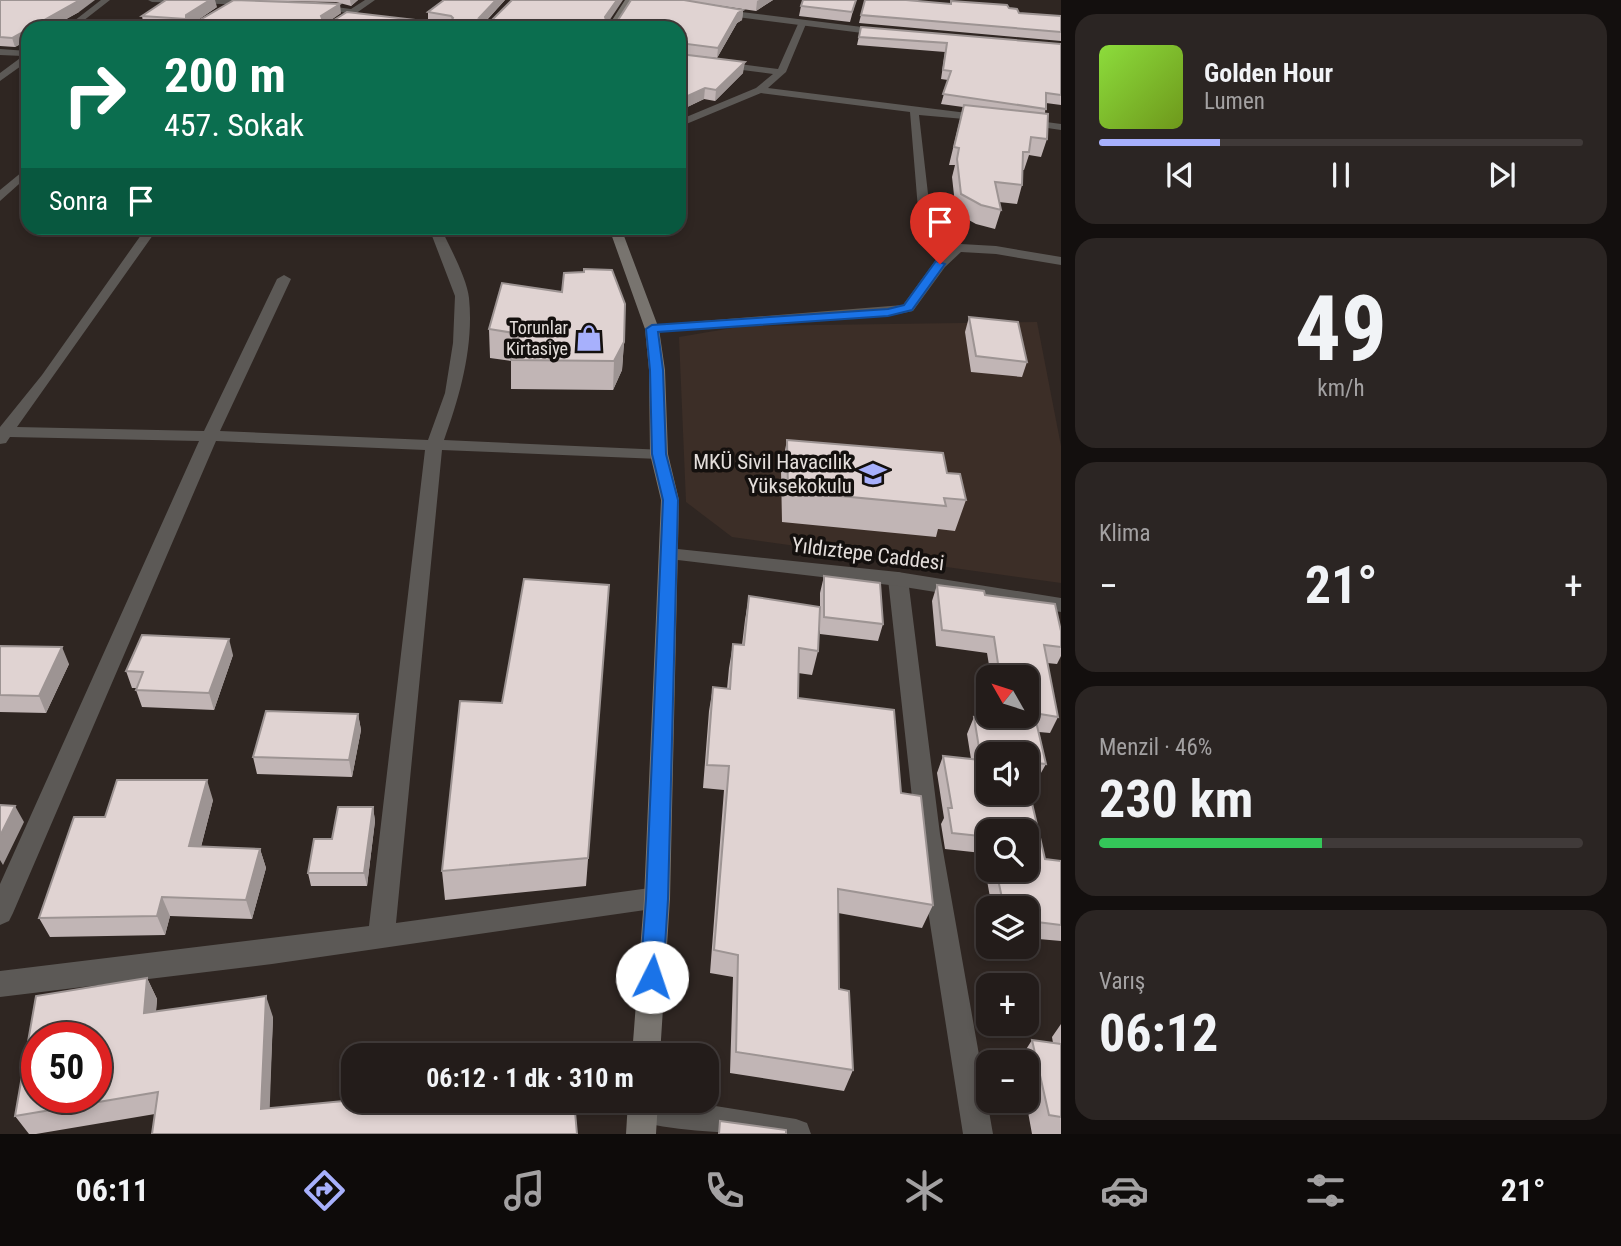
<!DOCTYPE html>
<html lang="tr">
<meta charset="utf-8">
<style>
:root{--surface:#231c1a;--page:#2b2523;--text:#f1f3f6;--muted:#a3a1a2;--line:#403a39;--accent:#a7b0fc}
body{margin:0;font-family:"Roboto Condensed",sans-serif;background:var(--page);color:var(--text);height:100vh;display:flex;flex-direction:column;font-size:26px;white-space:nowrap}
*{box-sizing:border-box;margin:0}
p{font-size:23px;color:var(--muted)}
.icon{flex:none;width:38px;height:38px;fill:none;stroke:currentColor;stroke-width:2;stroke-linecap:round;stroke-linejoin:round}
.map{position:relative;flex:1;overflow:hidden}
.panel{display:flex;flex-direction:column;gap:14px;padding:14px;background:#130f0e;width:560px}
.panel>*{flex:none}
.guide{position:absolute;left:21px;top:21px;width:665px;height:214px;border-radius:21px;box-shadow:0 4px 10px #0003,0 0 0 2px var(--line);background:#0b6e4f;color:#fff;overflow:hidden}
.needle{width:46px;rotate:309deg}
.tools{position:absolute;left:976px;top:665px;display:grid;gap:14px}
.tools a{display:grid;place-items:center;width:63px;height:63px;border-radius:14px;background:var(--surface);box-shadow:0 4px 10px #0003,0 0 0 2px var(--line);font-size:35px}
.speed{position:absolute;left:21px;top:1022px;display:flex;gap:14px;font-size:35px;font-weight:700;text-align:center}
.speed>*{display:grid;place-content:center;width:91px;height:91px;border-radius:50%;background:var(--surface);box-shadow:0 4px 10px #0003,0 0 0 2px var(--line);line-height:1}
.speed .limit{border:10px solid #d22;background:#fff;color:#111}
.pin{position:absolute;display:grid;place-items:center;width:60px;height:60px;color:#fff;margin:-72px -30px;border-radius:50% 50% 50% 0;rotate:-45deg;box-shadow:0 0 7px #0007}
.pin .icon{rotate:45deg}
.me{position:absolute;width:77px;margin:-38px;rotate:4deg;stroke-linejoin:round;filter:drop-shadow(0 0 5px #0008)}
.turn{display:flex;align-items:center;gap:24px;height:147px;padding:0 28px;font-size:32px}
.turn .icon{width:91px;height:91px;stroke-width:2.5}
.turn b{display:block;font-size:49px;line-height:60px}
.then{display:flex;align-items:center;height:66px;padding:0 28px;background:#0003;gap:14px;font-size:26px}
.big{font-size:52px;font-weight:700;line-height:1.1}
.panel .widget{flex:1;display:flex;flex-direction:column;justify-content:center;gap:10px;min-width:0;padding:0 24px;border-radius:21px;background:var(--page)}
.panel .dial{align-items:center;gap:0}
.dial b{font-size:91px;line-height:1}
.song{display:flex;align-items:center;gap:21px}
.cover{width:84px;height:84px;border-radius:10px;background:linear-gradient(135deg,hsl(90 70% 55%),hsl(80 70% 35%))}
.played{height:7px;border-radius:4px;background:linear-gradient(90deg,var(--accent) 25%,var(--line) 25%)}
.keys{display:flex;justify-content:space-around;direction:ltr}
.heat{display:flex;justify-content:space-between;align-items:center;font-size:38px;direction:ltr}
.charge{height:10px;border-radius:5px;background:linear-gradient(90deg,#34c759 46%,var(--line) 0)}
.trip{position:absolute;left:341px;top:1043px;width:378px;height:70px;border-radius:21px;background:var(--surface);box-shadow:0 4px 10px #0003,0 0 0 2px var(--line);font-weight:700;line-height:70px;text-align:center}
.dock{display:flex;height:112px;justify-content:space-around;align-items:center;background:#0e0b0a;color:var(--muted)}
.dock .icon{width:49px;height:49px}
.dock .on{color:var(--accent)}
.dock b{font-size:32px;color:var(--text)}
main{display:flex;flex:1;min-height:0}
.map>svg:first-child{display:block}
.built{fill:#3c2e27}
.lines{fill:none;stroke-linecap:round;stroke-linejoin:round}
.minor{fill:#5c5956;fill-rule:evenodd}
.tertiary{fill:#5c5956;fill-rule:evenodd}
.secondary{fill:#78746f;fill-rule:evenodd}
.wall{fill:#c1b5b5;fill-rule:evenodd}
.shaded-wall{fill:#9d9493}
.building{fill:#e0d3d2;stroke:#9d9493;stroke-width:2;fill-rule:evenodd}
.route{fill:#1a73e8;stroke:#114b97;stroke-width:2}
.labels{text-anchor:middle;stroke-width:7;stroke-linejoin:round;paint-order:stroke}
.far-poi-label{font-size:18px;fill:#e4dedb;stroke:#14100e;text-anchor:end}
.poi-label{font-size:21px;fill:#e4dedb;stroke:#14100e;text-anchor:end}
.street-label{font-size:21px;fill:#e4dedb;stroke:#14100e}
</style>
<main>
<div class="map">
<svg width="1061" height="1134" viewBox="0 0 1061 1134">
<rect width="100%" height="100%" fill="#2f2622"/>
<path class="built" d="M1037,322L1061,446V583L732,537L686,502L679,337L744,326Z"/>
<g class="lines">
<path class="minor" d="M101,0H110L74,28H65Z
M148,0H236L259,3L255,5L152,2Z
M365,0H375L355,14L377,18V22L349,18L334,28H324L346,13L309,6L313,4L351,9Z
M802,21L806,24L786,72L768,88L991,116V120L987,121L919,115L931,220L947,237L961,244L996,246L1061,257V265L996,254L961,252L945,267L913,311L888,316L647,332L645,329L652,325L903,305L935,261L949,249L937,243L919,221L910,112L761,93L679,127V120L756,88L773,74L679,62V56L778,69L798,24Z
M0,49L28,51V61L0,81V73L23,56L0,55Z
M1024,119L1061,124V130L1020,124L1019,122Z
M28,167V176L0,201V190Z
M146,228H158L17,427L204,431L277,279L284,275L291,279L220,431L428,440L445,393L453,343L455,296L429,228H441C449,246 467,278 469,298C474,346 460,396 444,440L665,450L668,454L659,459L442,450L396,923L657,887L666,891L670,899L666,907L272,964L0,997V971L369,926L425,450L216,441L13,913L9,921L0,925V884L199,441L10,437L6,443L0,444V427L42,375Z
M898,572L905,574L908,579L940,834L993,1134H963L916,834L888,579L891,574Z
M631,1101H684L796,1119L807,1123L811,1134C755,1134 685,1134 632,1120L628,1109Z"/>
<path class="tertiary" d="M717,9L886,30L890,33L886,36L714,14Z
M668,548L898,572L1061,598V612L898,586L661,558L659,554L661,550Z"/>
<path class="secondary" d="M625,0H633L615,28H607Z
M609,228H621L659,329L665,370L668,454L679,500L670,899L660,1055H632L644,899L661,500L650,454L649,370L645,329Z
M628,1101H658L656,1134H626Z"/>
</g>
<path class="wall" d="M0,0L79,12L50,28H28V40L15,47L0,46Z
M234,0H358L351,6L336,2L266,1L341,13L330,20L428,21V12L505,0L487,20L491,21L618,20L631,0H773L756,11L702,3L743,10L742,20L737,23L717,58L679,54L743,73L715,101L704,99L679,111V28L201,26L200,20Z
M856,0L850,22L799,16L801,6Z
M951,1L1009,8L1019,13L1061,16V41L859,23L861,15L950,4Z
M217,7L189,26L188,28L144,27L142,16Z
M861,27L1061,44V105L1046,103L1045,113L1047,139L1041,157L1029,155L1024,170H1023L1022,185L1017,204L999,202L1001,210L995,229L976,224L956,213L952,177L955,165H949L963,107L941,104L948,80L941,79L945,52L857,45Z
M499,228H557L553,234Z
M969,317L1027,362L1022,377L971,372L965,332Z
M489,329L624,342L622,370L613,390L511,389V361L490,358Z
M787,440L947,473L966,500L955,531L938,529L936,537L782,522L781,471Z
M824,576L883,624L878,641L820,634V593Z
M609,585L586,886L445,900L442,871L502,703Z
M937,585L985,595L1061,631V656L1057,664L1047,663L1058,717L1050,733L1039,732L1046,764L1037,780L1027,779V754H989L1045,859L1061,861V941L1027,938V908H992L982,853L945,849L941,824L944,818L937,773L943,756L971,759L967,734L974,717L997,720V716H1027V677H991L987,653L936,646L932,601ZM989,831L1027,870H989Z
M749,596L818,651L812,675L798,673V698L901,793L933,905L922,928L838,913L839,989L853,1070L844,1091L730,1073L733,977L710,973L724,790L703,788L709,711L713,687L727,689L729,668L733,644L742,645L745,620Z
M0,646L69,664L46,713L0,712Z
M233,655L214,710L142,707L136,690V688H132L126,671Z
M358,714L361,730L352,777L257,774L253,757Z
M213,800L201,847L260,849L266,868L252,919L170,916L165,935L50,937L39,918L105,817Z
M373,807L375,821L367,886H311L308,873L332,839Z
M147,978L157,999L156,1011L273,1017L269,1108L574,1101L155,1114L36,1134H29L15,1116Z
M1061,1024V1134H1032L1026,1101H1027V1062H1018L1032,1040L1053,1043L1052,1037Z"/>
<path class="shaded-wall" d="M80,0H95L79,12L50,28H30Z
M210,0H215L217,7L189,26L188,28L186,19V15Z
M350,0H358L351,6Z
M496,0H505L479,28V18Z
M617,0H623L605,27V17Z
M759,0H773L756,11L757,1Z
M340,4L341,13L323,26L321,16Z
M743,10L742,20L737,23L717,58L718,48L738,13Z
M28,29V40L15,47L12,38Z
M745,62L743,73L715,101L716,90Z
M705,88L704,99L679,111V100Z
M624,342L622,370L613,390L614,361Z
M229,639L233,655L214,710L209,693Z
M62,647L69,664L46,713L39,696Z
M358,714L361,730L352,777L349,760Z
M207,780L213,800L196,866L189,846Z
M15,806L24,822L3,865L0,860V836Z
M373,807L375,821L367,886L364,873Z
M260,849L266,868L252,919L246,900Z
M162,897L170,916L165,935L157,916Z
M147,978L157,999L154,1033L144,1013Z
M266,996L273,1017L269,1128L261,1109Z"/>
<path class="building" d="M0,0H80L12,38L0,37Z
M166,0H210L186,15V19L142,16Z
M234,0L340,4L321,16L323,21L334,20L347,12L424,21H451L453,18L451,16L428,12L444,0H496L479,18L491,21L512,0H617L605,17L606,20H618L631,0H684L743,10L738,13L718,48L680,43L679,47V28H198L207,21L200,20Z
M803,0H856L852,12L801,6Z
M865,0H906L951,4V1L1007,5L1009,8L1017,9L1019,13L1061,16V32L861,15Z
M861,27L1061,44V95L1046,93V109L943,94L951,71L943,70L947,43L859,37Z
M679,53L680,54L745,62L716,90L705,88L679,100Z
M964,105L1048,114L1047,139L1031,137L1029,152H1023L1022,185L995,182L1001,210L981,205L961,194L957,159L959,148L954,147Z
M584,269L612,270L625,304L624,342L614,361L511,360L520,334L489,329L502,283L562,292L564,273L584,272Z
M969,317L1018,322L1027,362L976,356Z
M787,440L943,453L947,473L960,474L966,500L944,498L946,506L788,491Z
M824,576L880,583L883,624L824,617Z
M524,579L609,585L588,858L442,871L460,701L502,703Z
M937,585L984,591L985,595L1055,604L1061,631V647L1044,645L1058,717L1034,713L1046,764L1027,762V754H989V793H1027V782L1045,859L1061,861V925L1037,922L1031,901L1002,898L996,870H1027V831H989V837L952,833L948,808H952L943,756L981,760L974,717L1008,721L1007,716H1027V677H1000L994,637L942,630Z
M749,596L820,607L818,651L799,648L798,698L894,710L901,793L921,796L933,905L838,889L839,989L849,991L853,1070L736,1052L738,955L714,950L729,766L707,765L713,687L730,689L733,644L744,645Z
M142,635L229,639L209,693L136,690L143,672L126,671Z
M0,646L62,647L39,696L0,695Z
M266,711L358,714L349,760L253,757Z
M117,780H207L189,846L260,849L246,900L162,897L157,916L39,918L74,817H105Z
M0,805L15,806L0,836Z
M338,807H373L364,873H308L314,839H332Z
M147,978L144,1013L266,996L261,1109L354,1100L574,1101L577,1134H152L158,1092L15,1116L36,996ZM37,1038H96V1097H37Z
M1032,1040L1061,1044V1117L1049,1115Z
M570,1049V1055H486V1054Z
M720,1121L786,1130V1134H719Z"/>
<path class="route" d="M936,261L945,264L912,310L888,316L658,332L663,370L666,454L678,500L668,899L663,977L660,985L652,988L644,985L640,977L646,899L663,500L652,454L650,370L646,329L652,325L888,309L904,305Z"/>
<defs>
<symbol id="shop-bare" viewBox="-9 -9 18 18"><path d="M-5-2.5h2.3a2.7 3.5 0 0 1 5.4 0H5L5.5 6h-11ZM-1.5-2.5h3a1.5 2.3 0 0 0-3 0Z" fill="#a7b0fc" stroke="#14100e" stroke-width="2.5" paint-order="stroke"/></symbol>
<symbol id="school-bare" viewBox="-9 -9 18 18"><path d="M0-5L7-2L0 1L-7-2ZM-4 1L0 2.5L4 1V4Q0 6-4 4Z" fill="#a7b0fc" stroke="#14100e" stroke-width="2.5" paint-order="stroke"/></symbol>
</defs>
<g fill-rule="evenodd">
<use href="#shop-bare" x="570" y="319" width="38" height="38"/>
<use href="#school-bare" x="854" y="455" width="38" height="38"/>
</g>
<g class="labels">
<g class="far-poi-label">
<text x="568" y="334">Torunlar<tspan x="568" dy="21">Kirtasiye</tspan></text>
</g>
<g class="poi-label">
<text x="852" y="469">MKÜ Sivil Havacılık<tspan x="852" dy="24">Yüksekokulu</tspan></text>
</g>
<g class="street-label">
<text transform="translate(868 554) rotate(7)" y="7">Yıldıztepe Caddesi</text>
</g>
</g>
</svg>
<div class="tools">
<a><svg class="needle" viewBox="-14 -14 28 28"><path d="M0-13l5 13h-10z" fill="#e53935"/><path d="M0 13l5-13h-10z" fill="#a3a1a2"/></svg></a>
<a><svg class="icon" aria-label="sound" viewBox="0 0 24 24"><path d="M4 9h4l5-4v14l-5-4H4zM17 9q2 3 0 6"/></svg></a>
<a><svg class="icon" aria-label="search" viewBox="0 0 24 24"><circle cx="10" cy="10" r="6"/><path d="M15 15l6 6"/></svg></a>
<a><svg class="icon" aria-label="layers" viewBox="0 0 24 24"><path d="M12 4l9 5-9 5-9-5zM3 14l9 5 9-5"/></svg></a>
<a>+</a>
<a>−</a>
</div>
<div class="speed"><div class="limit">50</div></div>
<div class="pin" style="left:940px;top:264px;background:#d93025"><svg class="icon" aria-label="arrive" viewBox="0 0 24 24"><path d="M6 21V4h12l-3 4 3 4H6"/></svg></div>
<svg class="me" style="left:652px;top:977px" viewBox="-20 -20 40 40"><circle r="19" fill="#fff"/><path d="M0-13L10 11 0 6-10 11z" fill="#1a73e8"/></svg>
<div class="trip">06:12 · 1 dk · 310 m</div>
<div class="guide">
<div class="turn"><svg class="icon" aria-label="right" viewBox="0 0 24 24"><path d="M7 20v-9h11M14 6l5 5-5 5"/></svg><div><b>200 m</b>457. Sokak</div></div>
<div class="then">Sonra<svg class="icon" aria-label="arrive" viewBox="0 0 24 24"><path d="M6 21V4h12l-3 4 3 4H6"/></svg></div>
</div>
</div>
<section class="panel">
<div class="widget">
<div class="song"><i class="cover"></i><div><b>Golden Hour</b><p>Lumen</p></div></div>
<div class="played"></div>
<div class="keys"><svg class="icon" aria-label="previous" viewBox="0 0 24 24"><path d="M18 5L8 12l10 7zM5 5v14"/></svg><svg class="icon" aria-label="pause" viewBox="0 0 24 24"><path d="M8 5v14M16 5v14"/></svg><svg class="icon" aria-label="next" viewBox="0 0 24 24"><path d="M6 5l10 7-10 7zM19 5v14"/></svg></div>
</div>
<div class="widget dial"><b>49</b><p>km/h</p></div>
<div class="widget"><p>Klima</p>
<div class="heat"><a>−</a><b class="big">21°</b><a>+</a></div>
</div>
<div class="widget"><p>Menzil · 46%</p><b class="big">230 km</b><div class="charge"></div></div>
<div class="widget"><p>Varış</p><b class="big">06:12</b></div>
</section>
</main>
<nav class="dock">
<b>06:11</b>
<svg class="icon on" aria-label="directions" viewBox="0 0 24 24"><path d="M12 3l9 9-9 9-9-9zM9 14v-3h6M13 9l2 2-2 2"/></svg>
<svg class="icon" aria-label="music" viewBox="0 0 24 24"><path d="M9 18V5l10-2v13"/><circle cx="6" cy="18" r="3"/><circle cx="16" cy="16" r="3"/></svg>
<svg class="icon" aria-label="phone" viewBox="0 0 24 24"><path d="M5 4h4l2 5-3 2q2 4 5 5l2-3 5 2v4C11 20 4 13 5 4z"/></svg>
<svg class="icon" aria-label="climate" viewBox="0 0 24 24"><path d="M12 3v18M4 7l16 10M4 17L20 7"/></svg>
<svg class="icon" aria-label="car" viewBox="0 0 24 24"><path d="M5 17H2v-5l4-1 3-4h7l3 4 3 1v5h-3M9 17h6M6 11h13"/><circle cx="7" cy="17" r="2"/><circle cx="17" cy="17" r="2"/></svg>
<svg class="icon" aria-label="filters" viewBox="0 0 24 24"><path d="M4 7h16M4 17h16"/><circle cx="9" cy="7" r="2"/><circle cx="15" cy="17" r="2"/></svg>
<b>21°</b>
</nav>
